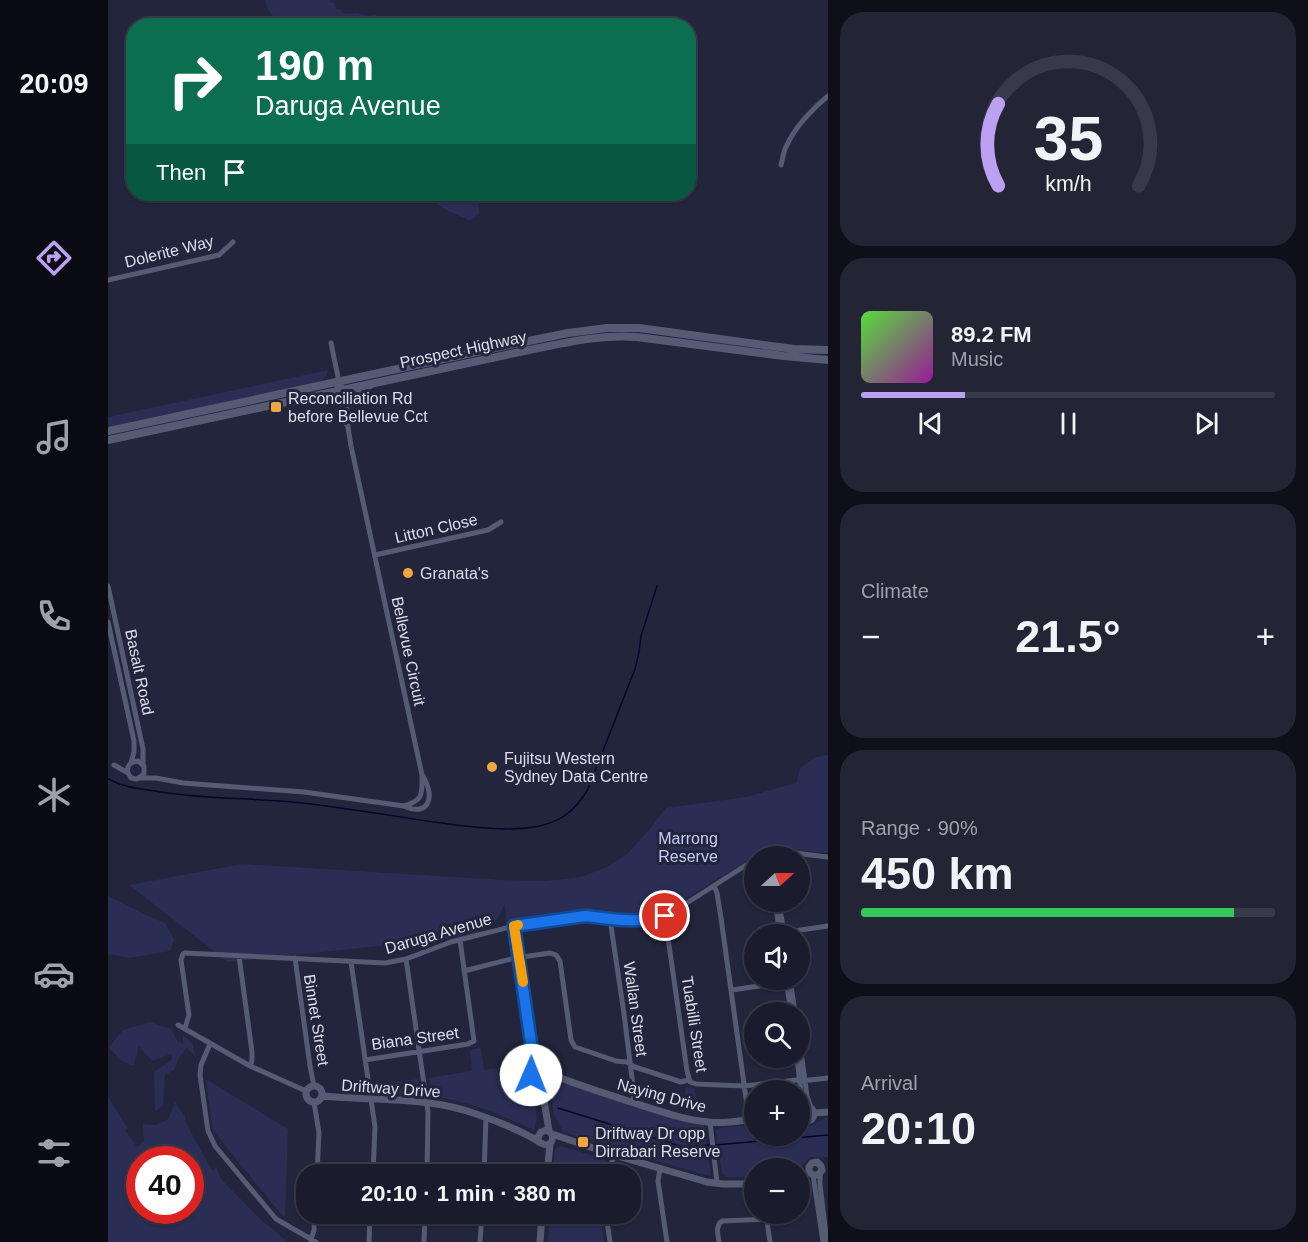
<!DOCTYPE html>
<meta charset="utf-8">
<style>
:root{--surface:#1a1c2d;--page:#232535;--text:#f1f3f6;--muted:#9fa1aa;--line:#383a49;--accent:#bca0f2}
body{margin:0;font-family:Helvetica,sans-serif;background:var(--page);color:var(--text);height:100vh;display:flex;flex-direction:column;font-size:22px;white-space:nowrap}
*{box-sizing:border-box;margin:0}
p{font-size:20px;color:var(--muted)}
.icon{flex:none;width:33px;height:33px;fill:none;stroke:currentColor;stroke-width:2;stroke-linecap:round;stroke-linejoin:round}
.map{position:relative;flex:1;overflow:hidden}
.sheet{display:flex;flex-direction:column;gap:12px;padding:12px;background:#0e0f19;width:480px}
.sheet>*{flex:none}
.guide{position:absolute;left:18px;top:18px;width:570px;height:183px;border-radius:24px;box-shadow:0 2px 4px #0004,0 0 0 2px var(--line);background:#0b6e4f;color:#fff;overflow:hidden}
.needle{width:39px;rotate:69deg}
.buttons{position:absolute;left:636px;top:846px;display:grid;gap:12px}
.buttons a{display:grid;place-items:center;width:66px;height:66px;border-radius:50%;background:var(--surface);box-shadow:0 2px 4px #0004,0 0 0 2px var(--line);font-size:30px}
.speed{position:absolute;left:18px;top:1146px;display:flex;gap:12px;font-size:30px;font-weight:700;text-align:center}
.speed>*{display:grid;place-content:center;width:78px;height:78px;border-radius:50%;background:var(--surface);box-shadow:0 2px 4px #0004,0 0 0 2px var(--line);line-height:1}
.speed .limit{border:9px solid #d22;background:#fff;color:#111}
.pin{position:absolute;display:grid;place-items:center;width:51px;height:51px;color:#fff;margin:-26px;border:3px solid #fff;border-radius:50%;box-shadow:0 2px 6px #0007}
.me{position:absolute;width:66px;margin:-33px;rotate:1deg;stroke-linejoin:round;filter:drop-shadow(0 0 4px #0008)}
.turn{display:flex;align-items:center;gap:21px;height:126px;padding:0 30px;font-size:27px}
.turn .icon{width:78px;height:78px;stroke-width:2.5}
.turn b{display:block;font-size:42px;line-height:51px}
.then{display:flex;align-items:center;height:57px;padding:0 30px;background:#0003;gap:12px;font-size:22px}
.big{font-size:45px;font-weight:600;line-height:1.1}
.sheet .card{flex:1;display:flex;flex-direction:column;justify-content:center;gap:9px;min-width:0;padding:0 21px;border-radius:24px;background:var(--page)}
.sheet .dial{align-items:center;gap:0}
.dial svg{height:156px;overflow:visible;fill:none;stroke:var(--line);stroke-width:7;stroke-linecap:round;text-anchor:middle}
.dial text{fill:var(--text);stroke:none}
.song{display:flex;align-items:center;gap:18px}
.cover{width:72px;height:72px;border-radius:9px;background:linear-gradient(135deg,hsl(110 70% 55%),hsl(300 70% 35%))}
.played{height:6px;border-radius:3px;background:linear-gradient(90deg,var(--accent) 25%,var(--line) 25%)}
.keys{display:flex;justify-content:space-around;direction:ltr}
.heat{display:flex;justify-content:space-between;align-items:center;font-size:33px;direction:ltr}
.charge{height:9px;border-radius:4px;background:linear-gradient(90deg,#34c759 90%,var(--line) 0)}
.trip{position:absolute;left:188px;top:1164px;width:345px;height:60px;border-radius:24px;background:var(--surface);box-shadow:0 2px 4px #0004,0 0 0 2px var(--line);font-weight:600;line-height:60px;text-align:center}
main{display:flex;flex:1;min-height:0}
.tab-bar{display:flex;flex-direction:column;width:108px;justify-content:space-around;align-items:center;background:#0a0b12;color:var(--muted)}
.tab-bar .icon{width:42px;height:42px}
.tab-bar .on{color:var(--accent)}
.tab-bar b{font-size:27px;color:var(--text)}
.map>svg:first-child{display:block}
.green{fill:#2a2e55;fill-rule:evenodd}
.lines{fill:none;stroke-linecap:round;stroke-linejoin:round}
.stream{stroke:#07032e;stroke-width:1.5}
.minor{stroke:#565b74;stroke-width:5}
.tertiary{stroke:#565b74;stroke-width:7}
.secondary{stroke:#565b74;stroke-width:8}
.route-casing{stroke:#114b97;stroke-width:15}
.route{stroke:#1a73e8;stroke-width:10}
.slow{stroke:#f59e0b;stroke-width:10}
.poi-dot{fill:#f1a640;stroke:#22253c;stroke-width:2}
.labels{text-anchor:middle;stroke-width:6;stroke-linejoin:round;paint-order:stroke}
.street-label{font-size:16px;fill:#dbdeed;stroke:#22253c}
.poi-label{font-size:16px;fill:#dbdeed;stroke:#22253c;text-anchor:start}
.park-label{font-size:16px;fill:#c4ccfc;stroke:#22253c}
</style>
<main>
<nav class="tab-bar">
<b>20:09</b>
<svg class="icon on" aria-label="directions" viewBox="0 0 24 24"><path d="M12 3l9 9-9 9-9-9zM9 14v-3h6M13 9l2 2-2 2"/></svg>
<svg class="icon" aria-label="music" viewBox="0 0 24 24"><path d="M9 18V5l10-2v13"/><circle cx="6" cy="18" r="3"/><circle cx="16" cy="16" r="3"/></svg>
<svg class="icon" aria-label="phone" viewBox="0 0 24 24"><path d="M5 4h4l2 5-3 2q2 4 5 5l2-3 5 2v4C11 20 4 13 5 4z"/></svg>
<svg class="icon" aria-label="climate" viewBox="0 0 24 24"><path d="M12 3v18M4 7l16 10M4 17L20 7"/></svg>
<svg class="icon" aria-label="car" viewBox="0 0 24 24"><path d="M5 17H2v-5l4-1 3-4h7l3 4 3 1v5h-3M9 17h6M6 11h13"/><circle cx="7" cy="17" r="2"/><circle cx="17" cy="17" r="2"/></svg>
<svg class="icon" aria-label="filters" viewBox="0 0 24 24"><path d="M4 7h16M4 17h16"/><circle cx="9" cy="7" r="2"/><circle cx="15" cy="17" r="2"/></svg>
</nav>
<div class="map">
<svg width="720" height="1242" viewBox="0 0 720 1242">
<rect width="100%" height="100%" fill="#22253c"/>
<path class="green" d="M158,0H222V2L226,3L228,9L233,10L237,14L249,13L260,16L267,15L273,21V25L192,26L191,22C187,25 181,27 176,25C171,24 159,10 158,5C158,4 158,2 158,0Z
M320,194H370L371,214L362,221C349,213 326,208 320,194Z
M220,370L218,376L212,382L0,427V417Z
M720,755V853L666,849L657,850L559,910L547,916L530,918L482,913L467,914L398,924L397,904L388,921L365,936L120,962L21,885L134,864L394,880L439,881L473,877L499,867L519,854L540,831L558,808L638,797L688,783L692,768L708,757Z
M0,896L36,914L57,923L66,939L62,951L22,958L0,954Z
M42,1022L63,1029L70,1042L75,1043V1036L84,1043L88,1058L79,1047L71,1058L66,1070L57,1075L55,1106L47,1111L46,1072L64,1059L63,1054L44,1061L31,1046L25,1066L12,1060L1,1047L15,1030Z
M373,1048L376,1070L415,1065L418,1081L425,1089L429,1118L426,1130L385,1112L364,1105L328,1096L324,1091L321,1078L364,1071L362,1050Z
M98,1079L180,1129L177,1217L172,1213L107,1133L104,1126Z
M310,1079L312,1092L309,1095L271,1093L267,1089L266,1085Z
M449,1084H461L564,1118L596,1125L603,1176L559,1164L455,1132L446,1114L443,1092Z
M577,1087L587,1089L590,1113L579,1111Z
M0,1097L20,1129L17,1130L29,1147L36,1141L35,1124L48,1125L60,1119L67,1102L77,1117V1121L102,1167L106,1171L108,1167L113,1179L155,1222C162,1225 172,1237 180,1242H0ZM32,1160H82V1210H32Z
M720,1117V1157H702L693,1166L687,1168H646V1177H618L614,1174L608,1131L611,1128L646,1125V1136H692V1125C705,1131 708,1120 720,1117Z
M452,1146L496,1159L498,1163L495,1174H444L447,1149Z
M442,1214H492L496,1242H440Z"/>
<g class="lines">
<path class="stream" d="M0,779C17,788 34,789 53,792C97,799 141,798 185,802C232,807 279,815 326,822C358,826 393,832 426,827C452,823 467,811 480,789L527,669L531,652L533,636L549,586
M450,1108L575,1147L602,1145
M607,1145L720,1135"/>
<path class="minor" d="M673,165C675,159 675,152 678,147C686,128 705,108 720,96
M0,280L111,255L125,242
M223,343L231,382L235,390L240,416V427L243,446L314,775C314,794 316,800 296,806
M229,388L234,418L239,425
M239,406C242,395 254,391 263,386
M267,555L380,530L393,522
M0,586L35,749V764
M0,622L26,741V752L23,763
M6,765L20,773L23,778L29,779L36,774V766L30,761C23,761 18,766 20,773
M32,778H48L75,783L196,792L296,806C322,818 327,795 315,776
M652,856C671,849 700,855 720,857
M606,886L609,893L613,918L641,1120
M667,902L672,934
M671,902L676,934
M557,917L579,1071L582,1082L588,1084L636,1086L689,1080L693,1081L720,1078
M502,919L516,1014L526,1094L525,1102
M410,925L429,1056L433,1070
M406,926L425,1057L426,1071
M672,933L720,926
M131,956L144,1052V1060L142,1066
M187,958L202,1066L206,1086
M298,959L320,1112L319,1174
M243,962L267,1127L265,1174
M356,971L407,958L442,953L448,955L452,961L463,1040L467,1047L508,1061L519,1062L527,1067L573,1082L580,1080
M678,980L683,1012
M682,980L687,1012
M624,990L683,981
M70,1025L142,1066L198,1091
M77,1028L81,1015L73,960L75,954L77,953L277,963L298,959L343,942L406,926L478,916L528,921L547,919L557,917L646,860
M102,1044L93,1065L92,1075L100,1131L107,1146L168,1219L208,1242
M692,1044L699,1096L703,1108
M689,1058L695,1109
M257,1060L360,1044L366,1041L352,940
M206,1102L211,1133L209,1174
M602,1122L609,1183
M552,1168L550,1181L559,1242
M712,1173V1185L719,1242
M376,1174L378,1118
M500,1174L506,1155
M705,1175L715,1242
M498,1214L502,1242
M658,1214L662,1242
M203,1240L206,1230L207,1214
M261,1242L262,1214
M316,1242L317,1214
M372,1242L374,1214
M611,1242C610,1234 607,1226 614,1221L659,1219"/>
<path class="tertiary" d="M423 1077a7 7 0 1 1 14 0a7 7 0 1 1-14 0Z
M435,1071C463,1083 493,1092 523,1102C548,1110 573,1119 600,1122C615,1124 631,1121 646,1119
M435,1082V1094L441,1131
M428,1084L432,1099
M198 1094a8 8 0 1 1 16 0a8 8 0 1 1-16 0Z
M214,1096C264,1101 320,1096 368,1114C386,1120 406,1128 423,1137C427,1139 434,1145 439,1145C445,1143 445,1139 444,1134L439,1130L433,1132L430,1137L431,1142
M692 1114a7 7 0 1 1 14 0a7 7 0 1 1-14 0Z
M706,1113L720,1112
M444,1134L506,1155L599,1182L615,1184H646
M701,1172V1167L704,1163L709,1162L713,1166
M701,1172L705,1175H710L714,1170L713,1166
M439,1174L442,1144
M432,1242L434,1214"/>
<path class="secondary" d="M0,431L406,344L460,333L499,328H531L686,349L720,350
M0,440L421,350C457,343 493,334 529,337L676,356L720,360"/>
</g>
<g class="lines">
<defs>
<path id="route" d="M423,1075L426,1071L425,1057L406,926L470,917L478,916C504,919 531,924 557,916"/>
</defs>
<use href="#route" class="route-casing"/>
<use href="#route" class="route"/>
<path class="slow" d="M410,925L406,926L415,982"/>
</g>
<g class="poi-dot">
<rect x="162" y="401" width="12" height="12" rx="3"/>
<circle cx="300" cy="573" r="6"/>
<circle cx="384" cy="767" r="6"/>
<rect x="469" y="1136" width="12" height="12" rx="3"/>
</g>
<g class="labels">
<g class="street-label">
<text transform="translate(61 251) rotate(-14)" y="6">Dolerite Way</text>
<text transform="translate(355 349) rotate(-12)" y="6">Prospect Highway</text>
<text transform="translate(328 528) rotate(-13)" y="6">Litton Close</text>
<text transform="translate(301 651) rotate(78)" y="6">Bellevue Circuit</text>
<text transform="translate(32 672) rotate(78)" y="6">Basalt Road</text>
<text transform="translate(330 933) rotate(-16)" y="6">Daruga Avenue</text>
<text transform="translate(528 1009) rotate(82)" y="6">Wallan Street</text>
<text transform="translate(209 1020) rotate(81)" y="6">Binnet Street</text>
<text transform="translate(587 1024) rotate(81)" y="6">Tuabilli Street</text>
<text transform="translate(307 1038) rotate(-8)" y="6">Biana Street</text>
<text transform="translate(283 1088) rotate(4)" y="6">Driftway Drive</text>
<text transform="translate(554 1095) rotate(15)" y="6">Naying Drive</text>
</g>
<g class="poi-label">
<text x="180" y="404">Reconciliation Rd<tspan x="180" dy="18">before Bellevue Cct</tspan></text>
<text x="312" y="579">Granata's</text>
<text x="396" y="764">Fujitsu Western<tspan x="396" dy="18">Sydney Data Centre</tspan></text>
<text x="487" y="1139">Driftway Dr opp<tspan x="487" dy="18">Dirrabari Reserve</tspan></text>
</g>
<g class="park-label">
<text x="580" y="844">Marrong<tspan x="580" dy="18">Reserve</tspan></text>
</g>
</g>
</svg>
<div class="buttons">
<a><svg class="needle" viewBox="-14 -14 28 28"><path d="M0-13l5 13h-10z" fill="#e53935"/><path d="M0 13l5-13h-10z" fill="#9fa1aa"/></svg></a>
<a><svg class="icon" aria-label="sound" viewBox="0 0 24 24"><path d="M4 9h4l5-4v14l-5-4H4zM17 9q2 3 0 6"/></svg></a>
<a><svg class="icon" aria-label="search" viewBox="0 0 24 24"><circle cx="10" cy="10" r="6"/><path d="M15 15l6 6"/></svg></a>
<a>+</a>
<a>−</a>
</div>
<div class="speed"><div class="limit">40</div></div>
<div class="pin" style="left:557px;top:916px;background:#d93025"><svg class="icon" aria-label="arrive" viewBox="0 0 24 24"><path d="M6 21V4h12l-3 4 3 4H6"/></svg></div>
<svg class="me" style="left:423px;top:1075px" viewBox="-20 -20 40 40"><circle r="19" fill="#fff"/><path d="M0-13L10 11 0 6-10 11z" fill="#1a73e8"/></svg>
<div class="trip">20:10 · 1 min · 380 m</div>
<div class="guide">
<div class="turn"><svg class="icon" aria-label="right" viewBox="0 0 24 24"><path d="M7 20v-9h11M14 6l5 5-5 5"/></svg><div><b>190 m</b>Daruga Avenue</div></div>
<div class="then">Then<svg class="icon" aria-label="arrive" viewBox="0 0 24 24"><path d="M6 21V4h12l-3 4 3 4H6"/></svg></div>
</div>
</div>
<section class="sheet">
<div class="card dial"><svg viewBox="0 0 100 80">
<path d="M14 69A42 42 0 1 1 86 69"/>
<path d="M14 69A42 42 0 0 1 14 27" stroke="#bca0f2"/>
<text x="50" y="56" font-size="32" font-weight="700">35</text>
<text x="50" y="72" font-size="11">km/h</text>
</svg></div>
<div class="card">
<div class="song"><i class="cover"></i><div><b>89.2 FM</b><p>Music</p></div></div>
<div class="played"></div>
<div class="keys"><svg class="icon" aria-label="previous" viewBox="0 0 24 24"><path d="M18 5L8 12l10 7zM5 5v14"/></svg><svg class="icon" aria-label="pause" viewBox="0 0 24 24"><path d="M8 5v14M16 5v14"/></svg><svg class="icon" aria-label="next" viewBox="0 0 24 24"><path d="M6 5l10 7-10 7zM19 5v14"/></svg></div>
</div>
<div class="card"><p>Climate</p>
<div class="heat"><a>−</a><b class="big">21.5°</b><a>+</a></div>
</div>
<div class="card"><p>Range · 90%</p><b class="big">450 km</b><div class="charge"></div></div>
<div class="card"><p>Arrival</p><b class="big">20:10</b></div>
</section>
</main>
